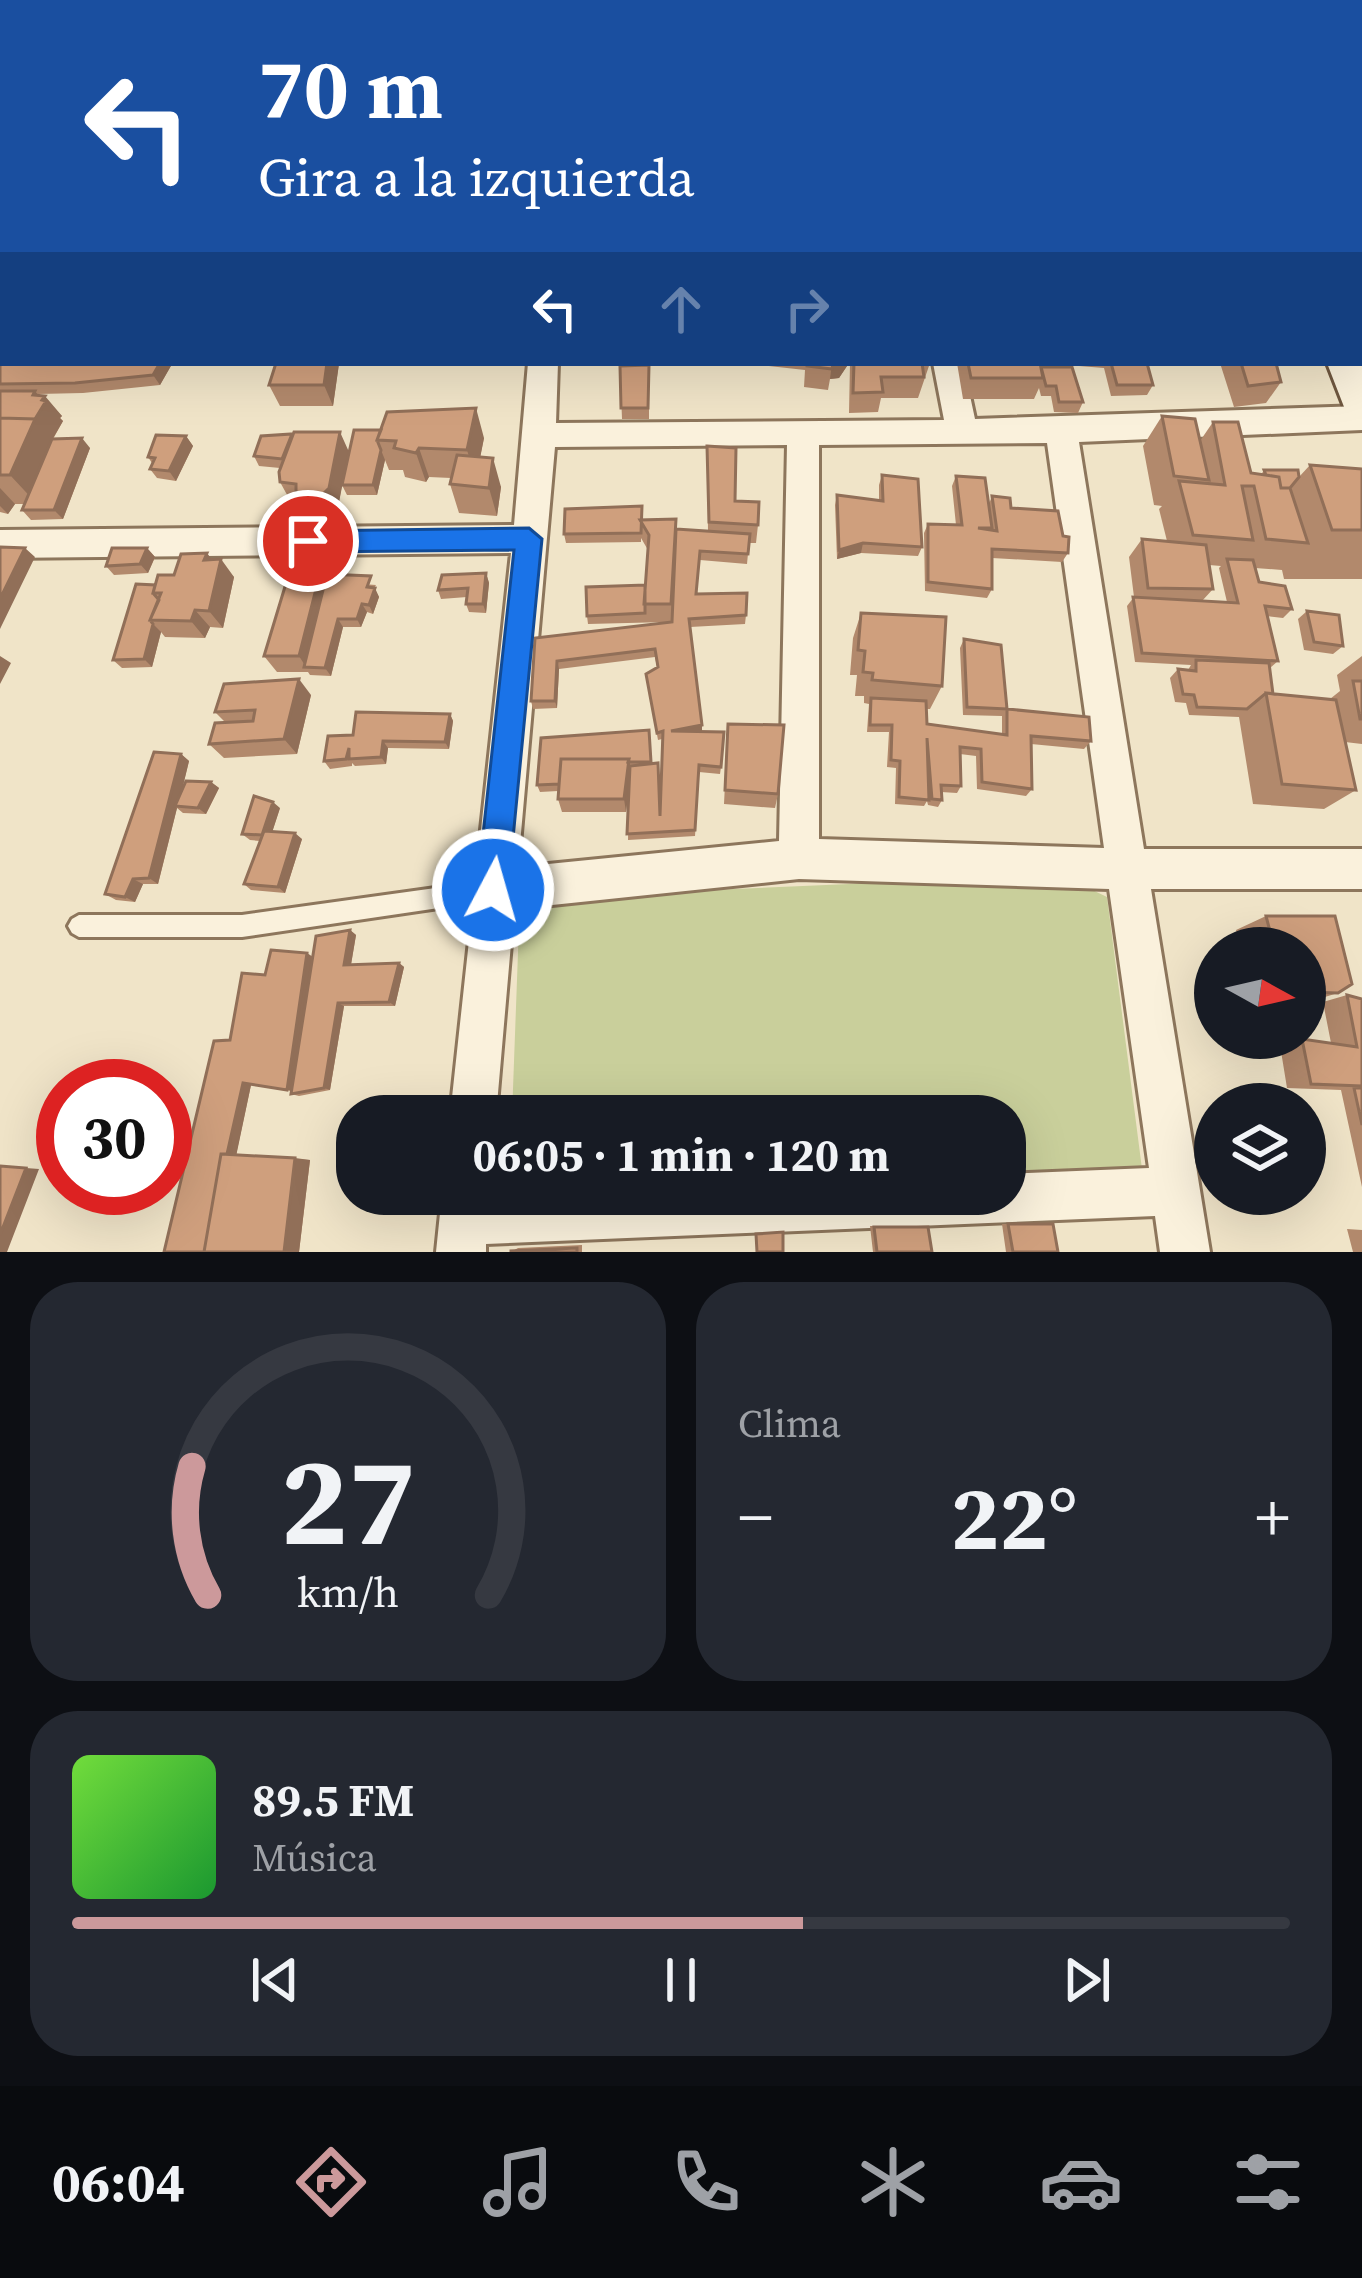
<!DOCTYPE html>
<html lang="es">
<meta charset="utf-8">
<style>
:root{--surface:#171b24;--page:#242831;--text:#f1f3f6;--muted:#9ea1a6;--line:#363941;--accent:#cc999b}
body{margin:0;font-family:"Source Serif 4",serif;background:var(--page);color:var(--text);height:100vh;display:flex;flex-direction:column;font-size:45px;white-space:nowrap}
*{box-sizing:border-box;margin:0}
p{font-size:39px;color:var(--muted)}
.icon{flex:none;width:66px;height:66px;fill:none;stroke:currentColor;stroke-width:2;stroke-linecap:round;stroke-linejoin:round}
.map{position:relative;height:1252px;overflow:hidden}
.drawer{display:flex;flex-direction:column;gap:30px;padding:30px;background:#0d0f14;flex:1}
.drawer>*{flex:none}
.banner{position:absolute;left:0px;top:0px;width:1362px;height:366px;box-shadow:0 12px 48px #0002;background:#1a4fa0;color:#fff;overflow:hidden}
.needle{width:78px;rotate:98deg}
.tools{position:absolute;left:1194px;top:927px;display:grid;gap:24px}
.tools a{display:grid;place-items:center;width:132px;height:132px;border-radius:50%;background:var(--surface);box-shadow:0 12px 48px #0002;font-size:60px}
.speed{position:absolute;left:36px;top:1059px;display:flex;gap:24px;font-size:60px;font-weight:700;text-align:center}
.speed>*{display:grid;place-content:center;width:156px;height:156px;border-radius:50%;background:var(--surface);box-shadow:0 12px 48px #0002;line-height:1}
.speed .limit{border:18px solid #d22;background:#fff;color:#111}
.pin{position:absolute;display:grid;place-items:center;width:102px;height:102px;color:#fff;margin:-51px;border:6px solid #fff;border-radius:50%;box-shadow:0 3px 12px #0007}
.me{position:absolute;width:132px;margin:-66px;rotate:6deg;stroke-linejoin:round;filter:drop-shadow(0 0 9px #0008)}
.turn{display:flex;align-items:center;gap:42px;height:252px;padding:0 60px;font-size:54px}
.turn .icon{width:156px;height:156px;stroke-width:2.5}
.turn b{display:block;font-size:84px;line-height:102px}
.lanes{display:flex;align-items:center;height:114px;padding:0 60px;background:#0003;justify-content:center;gap:60px;direction:ltr}
.lanes .off{opacity:.35}
.big{font-size:90px;font-weight:700;line-height:1.1}
.drawer .widget{flex:1;display:flex;flex-direction:column;justify-content:center;gap:18px;min-width:0;padding:0 42px;border-radius:48px;background:var(--page)}
.drawer .dial{align-items:center;gap:0}
.dial svg{height:312px;overflow:visible;fill:none;stroke:var(--line);stroke-width:7;stroke-linecap:round;text-anchor:middle}
.dial text{fill:var(--text);stroke:none}
.song{display:flex;align-items:center;gap:36px}
.cover{width:144px;height:144px;border-radius:18px;background:linear-gradient(135deg,hsl(100 70% 55%),hsl(130 70% 35%))}
.played{height:12px;border-radius:6px;background:linear-gradient(90deg,var(--accent) 60%,var(--line) 60%)}
.keys{display:flex;justify-content:space-around;direction:ltr}
.heat{display:flex;justify-content:space-between;align-items:center;font-size:66px;direction:ltr}
.drawer .tiles{flex:1;display:grid;gap:30px;grid-template-columns:1fr 1fr}
.widget:last-child{grid-column:span 2}
.trip{position:absolute;left:336px;top:1095px;width:690px;height:120px;border-radius:48px;background:var(--surface);box-shadow:0 12px 48px #0002;font-weight:700;line-height:120px;text-align:center}
.dock{display:flex;height:192px;justify-content:space-around;align-items:center;background:#090b0e;color:var(--muted)}
.dock .icon{width:84px;height:84px}
.dock .current{color:var(--accent)}
.dock b{font-size:54px;color:var(--text)}
.map>svg:first-child{display:block}
.green{fill:#c9cf9b}
.lines{fill:none;stroke-linecap:round;stroke-linejoin:round}
.lane-casing{stroke:#8d765c;stroke-width:6}
.street-casing{stroke:#8d765c;stroke-width:6}
.secondary-casing{stroke:#6f573f;stroke-width:6}
.lane{fill:#faf1dc;fill-rule:evenodd}
.street{fill:#faf1dc;fill-rule:evenodd}
.secondary{fill:#faf1dc;fill-rule:evenodd}
.wall{fill:#b2896c;fill-rule:evenodd}
.shaded-wall{fill:#916f58}
.building{fill:#cf9f7d;stroke:#916f58;stroke-width:3}
.route{fill:#1a73e8;stroke:#114b97;stroke-width:3}
</style>
<div class="map">
<svg width="1362" height="1252" viewBox="0 0 1362 1252">
<rect width="100%" height="100%" fill="#f0e4c8"/>
<path class="green" d="M1061,875L1107,897L1142,1169L1005,1173V1116H512L520,898Z"/>
<g class="lines">
<defs>
<path id="lane" d="M493,880L500,883L503,890L500,897L493,900L242,937H79L72,933L68,926L72,919L79,915H242Z"/>
<path id="street" d="M553,0H575V3H553Z
M750,0H772V3H750Z
M1359,72H1362V87H1359Z
M1359,177H1362V195H1359Z
M3,270V296L0,297V271Z
M528,363H558L556,423L944,420L933,363H963L975,419L1362,406V430L1079,442L1144,849H1362V889H1151L1210,1252H1160L1155,1216L486,1244V1252H436L442,1194H1005V1174L1149,1168L1109,889L799,879L514,909L496,1116H450L511,553L0,558V530L514,525ZM1047,443L1104,848L819,839V445ZM787,445L779,841L518,867L555,447Z"/>
<path id="secondary" d="M1208,0H1240L1241,3H1209Z
M1359,350L1362,351V417L1346,412L1327,363H1359Z"/>
</defs>
<use href="#lane" class="lane-casing"/>
<use href="#street" class="street-casing"/>
<use href="#secondary" class="secondary-casing"/>
<use href="#lane" class="lane"/>
<use href="#street" class="street"/>
<use href="#secondary" class="secondary"/>
</g>
<path class="wall" d="M2,0H110L108,3H4Z
M1276,0H1329L1327,3H1277Z
M0,355L172,364L160,385L83,393L38,394L62,416L60,418L63,421L53,439L90,448L63,519L31,520L22,510L24,504H15L8,514L0,512Z
M276,363H339L333,406H280L269,385Z
M743,363H849L839,378L830,379L828,390L804,387L805,370Z
M850,363H930L918,398H881L878,412L849,413Z
M957,363H1040L1041,367L1083,402L1078,413L1054,412L1051,396H1041L1039,388L1034,399H963Z
M1078,363H1147L1153,385L1147,395L1111,396L1104,368L1079,366Z
M1220,363H1276L1281,382L1266,403L1234,407Z
M649,365V419H622L620,366Z
M1162,416L1200,441L1213,422L1251,473L1261,475L1264,470L1299,477L1310,465L1362,469V579H1284L1282,570L1255,568L1259,582L1292,609L1283,618L1267,616L1278,661L1270,668L1273,694L1330,699L1340,691L1337,675L1362,656V744L1345,742L1356,790L1324,809L1253,804L1239,717L1189,715L1186,703L1175,702L1170,678L1178,669L1188,670L1191,665L1135,662L1127,606L1134,597L1129,557L1142,539L1167,541L1159,509L1162,506L1154,505L1143,446ZM1209,565L1221,566L1219,568L1227,602L1202,601L1213,589Z
M354,430L484,438L480,457L501,487L497,516L459,513L450,484L451,478L429,477L426,482L405,477L403,470H389L385,460L377,495H347L342,485L338,507L330,517L307,514L300,503L291,502L280,482V468L259,466L254,456L349,452Z
M186,436L193,446L176,481L157,478L150,469L152,463L148,457Z
M707,446L735,501L758,525L756,543H749L747,564L700,560L696,594L746,615L745,624L690,627L702,732L721,767L720,774L699,772L695,836L628,840L629,790L626,812H562L558,799V791L540,792L537,785L649,730L651,764L660,814L662,739L658,740L646,674L657,667L655,657L559,669L557,708L533,709L531,701L535,638L667,622L588,624L587,616L645,585L648,550L641,538V542L566,543L564,534L642,520L676,529L708,531Z
M882,475L922,547L918,556L861,553L837,559L835,505L837,495L879,500V485Z
M956,476L989,504L992,496L1011,508L1068,553L1062,562L992,558V589L987,598L925,591L924,533L928,524L956,525L952,486Z
M147,548L155,557L148,573L114,575L106,566Z
M212,559L234,577L223,628L210,627L205,638L165,637L161,632L152,667L122,668L113,660L155,585Z
M486,573L489,583L486,613L469,612L466,604L467,597L441,599L438,590Z
M319,577L321,581L376,585L374,588L379,597L373,614L367,612L361,627H343L331,676L310,675L308,672H277L264,656Z
M1307,611L1343,646L1333,654L1304,650L1298,619Z
M861,613L942,686L930,709H927V724L1002,734V716L1007,709L1091,741L1084,749L1031,744L1032,789L1026,796L977,789L976,756L960,754L961,786L957,793L941,792L942,800L938,807L928,805L927,801L924,806L895,804L896,768L887,767L889,732H867L869,704L864,703V696H855L857,675H850L853,638Z
M964,639L1007,709L1002,716L963,715L960,648Z
M311,695L297,754L224,758L209,744L225,722L215,712Z
M450,714L453,721L449,749L388,748L386,764L355,766L352,763V766L330,769L324,761L353,735Z
M728,724L778,794L775,808L724,804Z
M181,754L189,761L182,789L211,782L219,788L206,814L183,813L177,808L158,884H143L135,902L116,900L105,894Z
M280,808L272,832L302,839L285,893L251,890L244,884L260,841L250,840L242,834Z
M1266,916H1335L1352,984L1338,993L1305,1003V948H1216L1238,938L1236,930Z
M350,930L356,935L351,965L399,963L404,967L395,1006H344L330,1090L299,1096L291,1094L292,1091L251,1085L236,1155L310,1160L299,1252H164L230,1040L265,975L313,957Z
M1347,995L1362,999V1187L1341,1090L1287,1088L1280,1045L1302,1039L1331,1043L1323,1002Z
M1002,1224H1053L1058,1252H1006Z
M870,1226H923L932,1252H873Z
M1347,1229L1362,1230V1252H1353Z
M582,1245V1252H511L518,1248Z"/>
<path class="shaded-wall" d="M0,0L3,4V15L0,20Z
M160,363L172,364L160,385L153,375Z
M327,363L339,364L333,406L324,385Z
M832,363H849L839,378L830,379Z
M35,391L42,400L45,396L62,416L60,418L63,421L52,440L37,504L10,475Z
M476,408L484,438L476,479L467,450Z
M340,432L349,452L338,507L330,517L320,497Z
M186,436L193,446L176,481L169,471Z
M82,438L90,448L63,519L54,510Z
M419,448L429,477L426,482L416,453Z
M381,450L385,460L377,495L373,485Z
M493,458L501,487L497,516L489,488Z
M0,488L15,504L8,514L0,506Z
M863,543L861,553L837,559L839,550Z
M25,548L35,557L0,629V599Z
M147,548L155,557L148,573L140,564Z
M207,553L219,569L221,559L234,577L223,628L209,611L204,560Z
M486,573L489,583L486,613L483,604Z
M319,577L329,595L306,667L299,656Z
M375,588L379,597L373,614L369,605Z
M362,604L367,612L361,627L357,619Z
M195,610L210,627L205,638L191,621Z
M338,619L343,627L331,676L325,668Z
M153,624L161,632L152,667L144,659Z
M0,656L11,663L0,684Z
M557,661L559,669L557,708L555,701Z
M299,679L311,695L297,754L284,739Z
M450,714L453,721L449,749L445,742Z
M702,725V733L671,731Z
M383,741L388,748L386,764L381,757Z
M181,754L189,761L178,807L175,806L177,808L158,884L149,878Z
M629,759L631,773L626,812L624,799Z
M211,782L219,788L206,814L198,808Z
M273,802L280,808L269,842L262,835Z
M295,833L302,839L285,893L278,887Z
M133,879L143,884L135,902L125,897Z
M350,930L356,935L350,970L344,965Z
M307,953L313,957L295,1091L287,1090Z
M399,963L404,967L395,1006L389,1002Z
M338,1003L344,1006L330,1090L324,1088Z
M243,1083L251,1085L216,1252H206Z
M295,1158L310,1160L299,1252H284Z
M26,1168L39,1169L7,1252H0V1235Z"/>
<path class="building" d="M304,0H321L320,3H303Z
M352,0H391V3H364L351,2Z
M610,0H675V2L609,3Z
M793,0H897L898,3H793Z
M1001,0H1060L1061,3H1002Z
M1119,0H1154L1172,1V3H1120Z
M1348,0H1362V16L1359,15V3H1349Z
M0,355H3V363H160L153,375L75,383L0,384Z
M276,363H327L324,385H269Z
M807,363H833L832,369L807,366Z
M854,363H922L924,377H881L883,392L853,393Z
M968,363H1040L1043,378H971Z
M1111,363H1147L1153,385H1117Z
M1241,363H1276L1281,382L1248,386Z
M649,365L648,408H621L620,366Z
M1041,367H1072L1083,402H1059L1056,386H1046Z
M0,391H35L33,395L45,396L42,400L46,401L35,419L0,418Z
M476,408L467,450L419,448L416,453L394,448L396,441L377,440L387,412Z
M1162,416L1195,419L1209,480L1174,476Z
M0,418L35,419L10,475H0Z
M1213,422H1238L1251,473L1279,477L1281,488H1290L1308,543L1266,539L1254,486H1242L1253,540L1193,535L1179,481L1225,485Z
M354,430H381L377,440L381,450L373,485H342Z
M294,432H340L329,488L320,497L296,495V484L280,482L279,472Z
M292,434L282,459L254,456L261,436Z
M156,435L186,436L169,471L150,469L155,458L148,457Z
M82,438L54,510H22L52,439Z
M707,446L736,448L735,501L759,502L758,525L709,522Z
M457,455L493,458L489,488L450,484Z
M1310,465L1362,469V530H1332Z
M1264,470H1298L1299,477L1290,488H1281L1279,477L1266,475Z
M882,475L918,479L922,547L863,543L839,550L837,495L883,501Z
M956,476L985,478L992,528H978L997,531L992,496L1010,498L1011,508L1058,511L1063,536L1069,537L1068,553L992,549V589L928,582V524L962,525Z
M642,506L641,533L564,534L565,509Z
M676,519L671,604H644L649,535L640,520Z
M676,529L750,534L748,554L700,551L696,594L747,593L746,615L689,619L702,725L671,731L724,732L721,767L699,765L695,830L627,834L630,766L658,763L660,816L663,731L657,733L646,674L658,667L655,649L557,661L555,701H531L535,638L672,622Z
M1142,539L1206,545L1213,589L1148,588Z
M0,547L25,548L0,599Z
M112,548H147L140,564L106,566Z
M207,553L204,560L221,559L209,611L195,610L191,621L150,620L161,593H153L158,575H174L181,554Z
M1227,559L1253,560L1259,582L1285,586L1292,609L1265,606L1278,661L1142,653L1133,597L1238,603Z
M486,573L483,604H466L468,588L438,590L442,575Z
M325,574L371,576L367,587L375,588L369,605L362,604L357,619H338L325,668L304,667L324,586L321,581Z
M319,577L299,656H264L287,580Z
M136,584L155,585L153,593L159,600L150,620L153,624L144,659L113,660Z
M645,585V613L587,616L586,587Z
M1307,611L1339,615L1343,646L1314,642Z
M861,613L946,617L942,686L872,680L873,673L863,672L865,651L858,650Z
M964,639L1001,645L1007,709L967,707Z
M1196,660L1269,663L1273,694L1266,693L1247,709L1197,707L1194,695L1183,694L1178,669L1196,671Z
M299,679L284,739L209,744L215,723L253,721L255,710L215,712L224,684Z
M1353,681H1362V719H1360Z
M1266,693L1336,700L1356,790L1282,784Z
M871,698L926,701L927,724L1007,735V709L1089,717L1091,741L1031,736L1032,789L982,782L981,749L960,747L961,786L941,785L942,800L932,799L927,738L929,800L899,797L900,761L891,760L892,725H870Z
M356,712L450,714L445,742L383,741L381,757L349,759V748L346,759L324,761L328,736L353,735Z
M728,724L784,725L778,794L725,790Z
M649,730L651,762H628L629,759H561L559,784L537,785L541,738Z
M154,752L181,754L149,878L133,879L125,897L105,894Z
M561,759H629L624,799H558Z
M186,781L211,782L198,808L175,806Z
M254,796L273,802L262,835L242,834Z
M264,831L295,833L278,887L244,884Z
M1266,916H1335L1352,984L1338,993L1305,992V948H1247L1245,935L1272,939Z
M350,930L344,965L399,963L389,1002L338,1003L324,1088L291,1094L316,936Z
M271,950L307,953L287,1090L243,1083L227,1154H221L204,1252H164L214,1041L230,1040L242,973L265,975Z
M1347,995L1362,999V1086L1311,1084L1302,1039L1357,1047Z
M1354,1088H1362V1125Z
M221,1154L295,1158L284,1252H204Z
M0,1166L26,1168L0,1235Z
M1008,1224H1053L1058,1252H1013Z
M874,1227H928L932,1252H877Z
M783,1232V1252H757L756,1234Z
M577,1248V1252H511V1251Z"/>
<path class="route" d="M529,528L542,539L508,890L504,901L493,906L481,901L477,890L514,550L308,552L295,541L308,531Z"/>
</svg>
<div class="tools">
<a><svg class="needle" viewBox="-14 -14 28 28"><path d="M0-13l5 13h-10z" fill="#e53935"/><path d="M0 13l5-13h-10z" fill="#9ea1a6"/></svg></a>
<a><svg class="icon" aria-label="layers" viewBox="0 0 24 24"><path d="M12 4l9 5-9 5-9-5zM3 14l9 5 9-5"/></svg></a>
</div>
<div class="speed"><div class="limit">30</div></div>
<div class="pin" style="left:308px;top:541px;background:#d93025"><svg class="icon" aria-label="arrive" viewBox="0 0 24 24"><path d="M6 21V4h12l-3 4 3 4H6"/></svg></div>
<svg class="me" style="left:493px;top:890px" viewBox="-20 -20 40 40"><circle r="17" fill="#1a73e8" stroke="#fff" stroke-width="3"/><path d="M0-11L8 9 0 5-8 9z" fill="#fff"/></svg>
<div class="trip">06:05 · 1 min · 120 m</div>
<div class="banner">
<div class="turn"><svg class="icon" aria-label="left" viewBox="0 0 24 24"><path d="M17 20v-9H6M10 6l-5 5 5 5"/></svg><div><b>70 m</b>Gira a la izquierda</div></div>
<div class="lanes"><svg class="icon" aria-label="left" viewBox="0 0 24 24"><path d="M17 20v-9H6M10 6l-5 5 5 5"/></svg><svg class="icon off" aria-label="ahead" viewBox="0 0 24 24"><path d="M12 20V5M6 11l6-6 6 6"/></svg><svg class="icon off" aria-label="right" viewBox="0 0 24 24"><path d="M7 20v-9h11M14 6l5 5-5 5"/></svg></div>
</div>
</div>
<section class="drawer">
<div class="tiles">
<div class="widget dial"><svg viewBox="0 0 100 80">
<path d="M14 69A42 42 0 1 1 86 69"/>
<path d="M14 69A42 42 0 0 1 10 36" stroke="#cc999b"/>
<text x="50" y="56" font-size="32" font-weight="700">27</text>
<text x="50" y="72" font-size="11">km/h</text>
</svg></div>
<div class="widget"><p>Clima</p>
<div class="heat"><a>−</a><b class="big">22°</b><a>+</a></div>
</div>
<div class="widget">
<div class="song"><i class="cover"></i><div><b>89.5 FM</b><p>Música</p></div></div>
<div class="played"></div>
<div class="keys"><svg class="icon" aria-label="previous" viewBox="0 0 24 24"><path d="M18 5L8 12l10 7zM5 5v14"/></svg><svg class="icon" aria-label="pause" viewBox="0 0 24 24"><path d="M8 5v14M16 5v14"/></svg><svg class="icon" aria-label="next" viewBox="0 0 24 24"><path d="M6 5l10 7-10 7zM19 5v14"/></svg></div>
</div>
</div>
</section>
<nav class="dock">
<b>06:04</b>
<svg class="icon current" aria-label="directions" viewBox="0 0 24 24"><path d="M12 3l9 9-9 9-9-9zM9 14v-3h6M13 9l2 2-2 2"/></svg>
<svg class="icon" aria-label="music" viewBox="0 0 24 24"><path d="M9 18V5l10-2v13"/><circle cx="6" cy="18" r="3"/><circle cx="16" cy="16" r="3"/></svg>
<svg class="icon" aria-label="phone" viewBox="0 0 24 24"><path d="M5 4h4l2 5-3 2q2 4 5 5l2-3 5 2v4C11 20 4 13 5 4z"/></svg>
<svg class="icon" aria-label="climate" viewBox="0 0 24 24"><path d="M12 3v18M4 7l16 10M4 17L20 7"/></svg>
<svg class="icon" aria-label="car" viewBox="0 0 24 24"><path d="M5 17H2v-5l4-1 3-4h7l3 4 3 1v5h-3M9 17h6M6 11h13"/><circle cx="7" cy="17" r="2"/><circle cx="17" cy="17" r="2"/></svg>
<svg class="icon" aria-label="filters" viewBox="0 0 24 24"><path d="M4 7h16M4 17h16"/><circle cx="9" cy="7" r="2"/><circle cx="15" cy="17" r="2"/></svg>
</nav>
